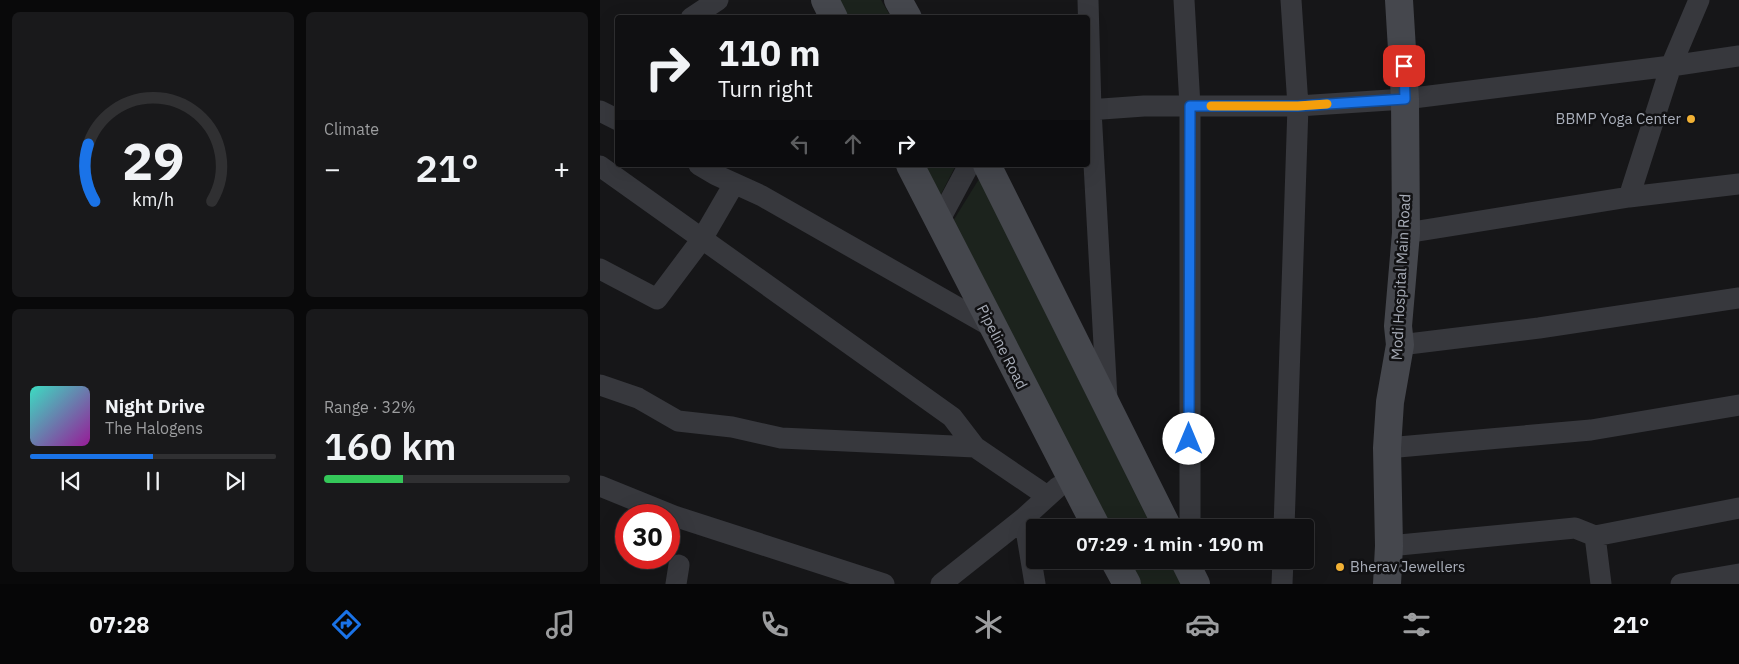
<!DOCTYPE html>
<meta charset="utf-8">
<style>
:root{--surface:#101012;--page:#19191b;--text:#f1f3f6;--muted:#9c9d9f;--line:#303032;--accent:#1a73e8}
body{margin:0;font-family:"IBM Plex Sans",sans-serif;background:var(--page);color:var(--text);height:100vh;display:flex;flex-direction:column;font-size:19px;white-space:nowrap}
*{box-sizing:border-box;margin:0}
p{font-size:16px;color:var(--muted)}
.icon{flex:none;width:28px;height:28px;fill:none;stroke:currentColor;stroke-width:2;stroke-linecap:round;stroke-linejoin:round}
.map{position:relative;flex:1;overflow:hidden}
.sheet{display:flex;flex-direction:column;gap:12px;padding:12px;background:#09090a;width:600px}
.sheet>*{flex:none}
.top-card{position:absolute;left:15px;top:15px;width:475px;height:152px;border-radius:5px;box-shadow:0 5px 20px #0002,0 0 0 1px var(--line);background:#101012;color:var(--text);overflow:hidden}
.speed{position:absolute;left:15px;top:504px;display:flex;gap:10px;font-size:25px;font-weight:700;text-align:center}
.speed>*{display:grid;place-content:center;width:65px;height:65px;border-radius:50%;background:var(--surface);box-shadow:0 5px 20px #0002,0 0 0 1px var(--line);line-height:1}
.speed .limit{border:8px solid #d22;background:#fff;color:#111}
.pin{position:absolute;display:grid;place-items:center;width:42px;height:42px;color:#fff;margin:-21px;border-radius:10px;box-shadow:0 2px 8px #0006}
.me{position:absolute;width:55px;margin:-28px;rotate:0deg;stroke-linejoin:round;filter:drop-shadow(0 0 4px #0008)}
.turn{display:flex;align-items:center;gap:18px;height:105px;padding:0 20px;font-size:22px}
.turn .icon{width:65px;height:65px;stroke-width:2.5}
.turn b{display:block;font-size:35px;line-height:42px}
.lanes{display:flex;align-items:center;height:48px;padding:0 20px;background:#0003;justify-content:center;gap:25px;direction:ltr}
.lanes .off{opacity:.35}
.big{font-size:38px;font-weight:600;line-height:1.1}
.sheet .tile{flex:1;display:flex;flex-direction:column;justify-content:center;gap:8px;min-width:0;padding:0 18px;border-radius:8px;background:var(--page)}
.sheet .dial{align-items:center;gap:0}
.dial svg{height:130px;overflow:visible;fill:none;stroke:var(--line);stroke-width:7;stroke-linecap:round;text-anchor:middle}
.dial text{fill:var(--text);stroke:none}
.song{display:flex;align-items:center;gap:15px}
.cover{width:60px;height:60px;border-radius:8px;background:linear-gradient(135deg,hsl(170 70% 55%),hsl(300 70% 35%))}
.played{height:5px;border-radius:2px;background:linear-gradient(90deg,var(--accent) 50%,var(--line) 50%)}
.keys{display:flex;justify-content:space-around;direction:ltr}
.heat{display:flex;justify-content:space-between;align-items:center;font-size:28px;direction:ltr}
.charge{height:8px;border-radius:4px;background:linear-gradient(90deg,#34c759 32%,var(--line) 0)}
.sheet .tiles{flex:1;display:grid;gap:12px;grid-template-columns:repeat(2,1fr)}
.trip{position:absolute;left:426px;top:519px;width:288px;height:50px;border-radius:5px;background:var(--surface);box-shadow:0 5px 20px #0002,0 0 0 1px var(--line);font-weight:600;line-height:50px;text-align:center}
.menu{display:flex;height:80px;justify-content:space-around;align-items:center;background:#060607;color:var(--muted)}
.menu .icon{width:35px;height:35px}
.menu .on{color:var(--accent)}
.menu b{font-size:22px;color:var(--text)}
main{display:flex;flex:1;min-height:0}
.map>svg:first-child{display:block}
.green{fill:#1c231d}
.lines{fill:none;stroke-linecap:round;stroke-linejoin:round}
.street{stroke:#37383d;stroke-width:21}
.secondary{stroke:#45474d;stroke-width:28}
.route-casing{stroke:#114b97;stroke-width:12}
.route{stroke:#1a73e8;stroke-width:9}
.slow{stroke:#f59e0b;stroke-width:9}
.poi-dot{fill:#f2b134;stroke:#111113;stroke-width:2}
.labels{text-anchor:middle;stroke-width:5;stroke-linejoin:round;paint-order:stroke}
.poi-label{font-size:15px;fill:#a8adb8;stroke:#111113;text-anchor:end}
.street-label{font-size:15px;fill:#a8adb8;stroke:#111113}
</style>
<main>
<section class="sheet">
<div class="tiles">
<div class="tile dial"><svg viewBox="0 0 100 80">
<path d="M14 69A42 42 0 1 1 86 69"/>
<path d="M14 69A42 42 0 0 1 10 34" stroke="#1a73e8"/>
<text x="50" y="56" font-size="32" font-weight="700">29</text>
<text x="50" y="72" font-size="11">km/h</text>
</svg></div>
<div class="tile"><p>Climate</p>
<div class="heat"><a>−</a><b class="big">21°</b><a>+</a></div>
</div>
<div class="tile">
<div class="song"><i class="cover"></i><div><b>Night Drive</b><p>The Halogens</p></div></div>
<div class="played"></div>
<div class="keys"><svg class="icon" aria-label="previous" viewBox="0 0 24 24"><path d="M18 5L8 12l10 7zM5 5v14"/></svg><svg class="icon" aria-label="pause" viewBox="0 0 24 24"><path d="M8 5v14M16 5v14"/></svg><svg class="icon" aria-label="next" viewBox="0 0 24 24"><path d="M6 5l10 7-10 7zM19 5v14"/></svg></div>
</div>
<div class="tile"><p>Range · 32%</p><b class="big">160 km</b><div class="charge"></div></div>
</div>
</section>
<div class="map">
<svg width="1139" height="584" viewBox="0 0 1139 584">
<rect width="100%" height="100%" fill="#161618"/>
<path class="green" d="M235,0H281L291,17H244Z
M323,165H356L340,196Z
M379,179L557,527H511L353,221Z
M528,560H574L586,584H540Z"/>
<g class="lines">
<path class="street" d="M488,0L491,110L507,399
M584,0L590,106V528
M91,18L118,0
M488,110L544,106H698L805,99L1071,66L1139,56
M0,111L18,120
M99,165L116,175L162,196L392,327
M0,166L352,417L375,447L447,496
M1029,197L1139,184
M339,221L369,165
M806,233L1029,197L1071,66L1099,0
M0,269L57,299L102,239L134,184
M800,345L939,328L1139,298
M0,385L38,398L78,421L132,427L181,438L375,447
M787,448L991,430L1139,405
M0,486L74,516L284,584
M684,528L698,106L691,0
M995,536L1001,584
M789,546L975,528L995,536L1139,508
M76,584L79,565
M341,584L424,518
M435,584L424,518L458,487
M682,584L683,560
M1081,584L1139,574"/>
<path class="secondary" d="M225,0L234,18
M298,0L308,18
M310,165L497,528
M387,165L568,528
M514,560L527,584
M584,560L596,584
M787,584L789,546L787,448L790,402L800,345L798,326L806,233L805,99L799,0"/>
</g>
<g class="lines">
<defs>
<path id="route" d="M589,439L590,106H698L805,99L804,66"/>
</defs>
<use href="#route" class="route-casing"/>
<use href="#route" class="route"/>
<path class="slow" d="M611,106H698L727,104"/>
</g>
<g class="poi-dot">
<circle cx="1091" cy="119" r="5"/>
<circle cx="740" cy="567" r="5"/>
</g>
<g class="labels">
<g class="poi-label">
<text x="1081" y="124">BBMP Yoga Center</text>
<text x="750" y="572" text-anchor="start">Bherav Jewellers</text>
</g>
<g class="street-label">
<text transform="translate(801 277) rotate(-87)" y="5">Modi Hospital Main Road</text>
<text transform="translate(402 347) rotate(63)" y="5">Pipeline Road</text>
</g>
</g>
</svg>
<div class="speed"><div class="limit">30</div></div>
<div class="pin" style="left:804px;top:66px;background:#d93025"><svg class="icon" aria-label="arrive" viewBox="0 0 24 24"><path d="M6 21V4h12l-3 4 3 4H6"/></svg></div>
<svg class="me" style="left:589px;top:439px" viewBox="-20 -20 40 40"><circle r="19" fill="#fff"/><path d="M0-13L10 11 0 6-10 11z" fill="#1a73e8"/></svg>
<div class="trip">07:29 · 1 min · 190 m</div>
<div class="top-card">
<div class="turn"><svg class="icon" aria-label="right" viewBox="0 0 24 24"><path d="M7 20v-9h11M14 6l5 5-5 5"/></svg><div><b>110 m</b>Turn right</div></div>
<div class="lanes"><svg class="icon off" aria-label="left" viewBox="0 0 24 24"><path d="M17 20v-9H6M10 6l-5 5 5 5"/></svg><svg class="icon off" aria-label="ahead" viewBox="0 0 24 24"><path d="M12 20V5M6 11l6-6 6 6"/></svg><svg class="icon" aria-label="right" viewBox="0 0 24 24"><path d="M7 20v-9h11M14 6l5 5-5 5"/></svg></div>
</div>
</div>
</main>
<nav class="menu">
<b>07:28</b>
<svg class="icon on" aria-label="directions" viewBox="0 0 24 24"><path d="M12 3l9 9-9 9-9-9zM9 14v-3h6M13 9l2 2-2 2"/></svg>
<svg class="icon" aria-label="music" viewBox="0 0 24 24"><path d="M9 18V5l10-2v13"/><circle cx="6" cy="18" r="3"/><circle cx="16" cy="16" r="3"/></svg>
<svg class="icon" aria-label="phone" viewBox="0 0 24 24"><path d="M5 4h4l2 5-3 2q2 4 5 5l2-3 5 2v4C11 20 4 13 5 4z"/></svg>
<svg class="icon" aria-label="climate" viewBox="0 0 24 24"><path d="M12 3v18M4 7l16 10M4 17L20 7"/></svg>
<svg class="icon" aria-label="car" viewBox="0 0 24 24"><path d="M5 17H2v-5l4-1 3-4h7l3 4 3 1v5h-3M9 17h6M6 11h13"/><circle cx="7" cy="17" r="2"/><circle cx="17" cy="17" r="2"/></svg>
<svg class="icon" aria-label="filters" viewBox="0 0 24 24"><path d="M4 7h16M4 17h16"/><circle cx="9" cy="7" r="2"/><circle cx="15" cy="17" r="2"/></svg>
<b>21°</b>
</nav>
